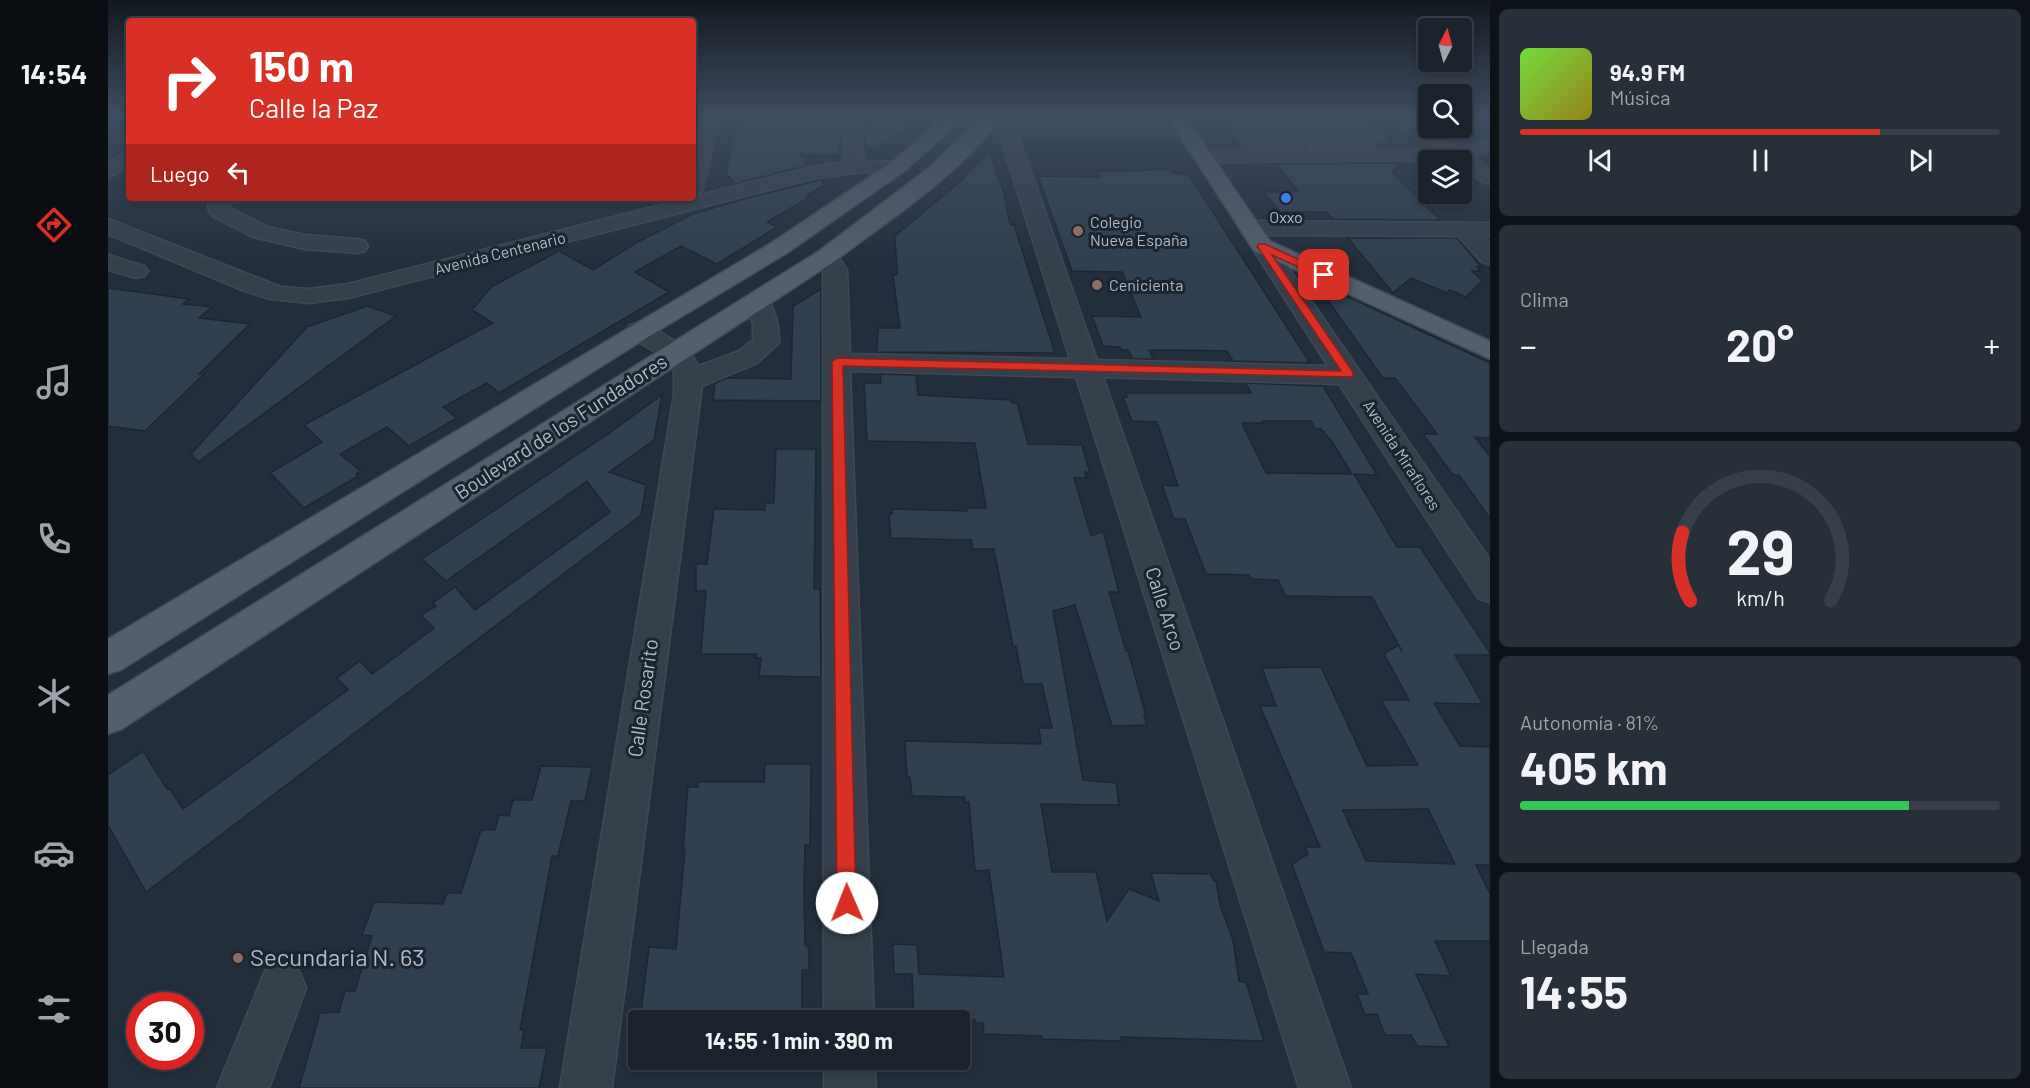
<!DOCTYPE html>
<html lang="es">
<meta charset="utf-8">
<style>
:root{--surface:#1a222d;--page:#272f39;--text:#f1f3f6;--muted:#9fa4aa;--line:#383f49;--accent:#d93025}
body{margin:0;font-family:Barlow,sans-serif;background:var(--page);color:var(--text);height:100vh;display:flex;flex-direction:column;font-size:22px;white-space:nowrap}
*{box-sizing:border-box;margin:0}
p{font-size:20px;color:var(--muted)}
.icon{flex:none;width:33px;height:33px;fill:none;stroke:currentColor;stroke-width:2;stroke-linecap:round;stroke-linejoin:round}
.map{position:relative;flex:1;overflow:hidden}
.side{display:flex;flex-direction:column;gap:9px;padding:9px;background:#0e1319;width:540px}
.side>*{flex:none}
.banner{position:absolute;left:18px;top:18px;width:570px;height:183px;border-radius:6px;box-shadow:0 3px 9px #0003,0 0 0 2px var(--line);background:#d93025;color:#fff;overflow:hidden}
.needle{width:39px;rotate:6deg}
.controls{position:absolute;left:1310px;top:18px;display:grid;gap:12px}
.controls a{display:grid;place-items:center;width:54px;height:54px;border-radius:6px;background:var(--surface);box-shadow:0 3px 9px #0003,0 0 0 2px var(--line);font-size:30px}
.speed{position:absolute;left:18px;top:992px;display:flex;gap:12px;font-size:30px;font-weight:700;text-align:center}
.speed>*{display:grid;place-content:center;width:78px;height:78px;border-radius:50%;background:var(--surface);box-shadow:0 3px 9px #0003,0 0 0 2px var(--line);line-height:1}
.speed .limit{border:9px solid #d22;background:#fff;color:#111}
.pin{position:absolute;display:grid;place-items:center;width:51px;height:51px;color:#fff;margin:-26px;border-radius:12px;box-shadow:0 3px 9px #0006}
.me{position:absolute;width:66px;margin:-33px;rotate:359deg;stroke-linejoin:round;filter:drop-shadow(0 0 4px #0008)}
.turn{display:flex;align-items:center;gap:21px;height:126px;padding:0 24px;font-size:27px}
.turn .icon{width:78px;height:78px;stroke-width:2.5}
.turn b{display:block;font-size:42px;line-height:51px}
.then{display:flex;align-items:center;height:57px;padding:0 24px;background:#0003;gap:12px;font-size:22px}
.big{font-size:45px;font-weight:700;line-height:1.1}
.side .widget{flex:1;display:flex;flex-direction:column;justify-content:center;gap:9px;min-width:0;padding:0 21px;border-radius:9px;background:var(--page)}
.side .dial{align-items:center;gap:0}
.dial svg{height:156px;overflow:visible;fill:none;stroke:var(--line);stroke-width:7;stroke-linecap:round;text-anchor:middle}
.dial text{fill:var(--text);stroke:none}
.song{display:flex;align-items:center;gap:18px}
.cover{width:72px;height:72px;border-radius:9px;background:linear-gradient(135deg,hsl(100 70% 55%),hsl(50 70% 35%))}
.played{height:6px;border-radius:3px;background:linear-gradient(90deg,var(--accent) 75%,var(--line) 75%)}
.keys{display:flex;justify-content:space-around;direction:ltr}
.heat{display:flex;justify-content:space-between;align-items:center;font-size:33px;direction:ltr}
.charge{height:9px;border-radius:4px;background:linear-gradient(90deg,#34c759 81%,var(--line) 0)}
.trip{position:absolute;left:520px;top:1010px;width:342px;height:60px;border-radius:6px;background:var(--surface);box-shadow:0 3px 9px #0003,0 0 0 2px var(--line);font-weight:700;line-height:60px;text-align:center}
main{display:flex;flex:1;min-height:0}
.menu{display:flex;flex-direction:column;width:108px;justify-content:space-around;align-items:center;background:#0a0e12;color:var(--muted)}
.menu .icon{width:42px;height:42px}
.menu .selected{color:var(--accent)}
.menu b{font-size:27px;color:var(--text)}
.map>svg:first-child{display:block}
.building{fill:#304050;stroke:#1d2733;stroke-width:1.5;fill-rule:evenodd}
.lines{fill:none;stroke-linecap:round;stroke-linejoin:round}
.minor-casing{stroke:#3f4955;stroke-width:3}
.major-casing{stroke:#3f4955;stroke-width:3}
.minor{fill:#35404c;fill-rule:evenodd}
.major{fill:#535f6c;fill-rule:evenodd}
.route{fill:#d93025;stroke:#8d1f18;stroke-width:1.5}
.shop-dot{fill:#3f7fe0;stroke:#1b2531;stroke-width:2}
.education-dot{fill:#8d6e63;stroke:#1b2531;stroke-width:2}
.labels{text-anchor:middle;stroke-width:6;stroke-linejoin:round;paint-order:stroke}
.far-poi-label{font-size:16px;fill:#b1bbc8;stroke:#1b2531;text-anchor:start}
.far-street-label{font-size:16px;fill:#b1bbc8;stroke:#1b2531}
.street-label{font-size:20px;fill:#b1bbc8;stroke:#1b2531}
.near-poi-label{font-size:24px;fill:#b1bbc8;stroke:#1b2531;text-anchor:start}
</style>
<main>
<nav class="menu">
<b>14:54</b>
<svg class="icon selected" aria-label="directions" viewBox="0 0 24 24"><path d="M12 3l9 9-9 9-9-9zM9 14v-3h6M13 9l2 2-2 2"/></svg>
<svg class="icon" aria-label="music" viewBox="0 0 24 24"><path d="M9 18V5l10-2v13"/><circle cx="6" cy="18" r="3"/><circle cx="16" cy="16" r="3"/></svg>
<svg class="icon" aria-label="phone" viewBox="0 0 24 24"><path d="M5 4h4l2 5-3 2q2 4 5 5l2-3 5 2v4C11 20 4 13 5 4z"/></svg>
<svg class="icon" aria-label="climate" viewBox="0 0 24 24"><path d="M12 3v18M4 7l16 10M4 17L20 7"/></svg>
<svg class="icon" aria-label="car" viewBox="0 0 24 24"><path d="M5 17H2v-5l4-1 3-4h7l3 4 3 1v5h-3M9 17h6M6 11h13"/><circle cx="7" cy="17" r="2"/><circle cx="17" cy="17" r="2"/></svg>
<svg class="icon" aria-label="filters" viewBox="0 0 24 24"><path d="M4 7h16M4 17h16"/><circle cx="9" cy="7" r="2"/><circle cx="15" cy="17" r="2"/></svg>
</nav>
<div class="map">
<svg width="1382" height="1088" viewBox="0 0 1382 1088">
<rect width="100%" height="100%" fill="#222e3c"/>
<path class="building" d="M636,113H732L733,140L731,155L692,154L701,165L627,184L619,174L625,132L630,133Z
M777,113H815L768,150L757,147L756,129Z
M1107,113H1174L1199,148H1134Z
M1198,113H1253L1286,144H1268L1271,148H1226Z
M881,150L896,194L902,224L906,225L947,353L769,352L770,328H792L785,276L789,274L787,236L854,180Z
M1287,163L1290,166L1284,172L1332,220L1225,219L1219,212H1172L1156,192H1191L1168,164Z
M1049,170H1062L1065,173L1081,175L1202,363L1125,361L1119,351L1071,350H1041L1045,359H1025L1020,350H1013L1012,347L995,346L984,316L1033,317L1014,272L964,271L930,176L993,177L990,171Z
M713,180L717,185L698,196L702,197L659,222L669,227L609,264L573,246L527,272L561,292L391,393L379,383L335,407L349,418L301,446L279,427L232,454L253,471L248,474L250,476L196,508L162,473L214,442L196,425L385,323L364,310L383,287L451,251L485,270L528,243L585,214L640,198Z
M1240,238H1349L1373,267H1369L1373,271H1364L1374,281L1358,297L1342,290L1339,293L1303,278L1285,293Z
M1206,281L1382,363V438L1367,437L1382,457V518L1351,475H1345L1315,434H1329L1287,378H1275Z
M0,288L81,299L75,304L104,307L91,318L142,324L91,374H96L37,431L0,426Z
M713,289V401L605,400L607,383L619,378L683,379L685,306Z
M259,306L288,316L90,462L83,454L199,327Z
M772,374L808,375L810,395L903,400L904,403H909L920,444L974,445L982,473L977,472L978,478H966L983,536L995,531L1011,592H1001L1018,651H1020L1038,716H1036L1039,725L1004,726L967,605L945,611L975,780L1008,783L1011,805L933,804L944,872H988L999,921L1021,889L1051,901L1043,873L1103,874L1105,880L1108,881L1112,905L1125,940L1131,981L1138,982L1156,1041L1013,1037L1014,1041L934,1039V1036L876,1034L875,1023H867V1020H806L804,974H786L785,944L809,945L811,974L896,977L881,870L867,871L861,802H857V797L804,796L802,777H799L797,741L933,744L931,728H944L934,684H915L908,646H905L886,549H865L863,540L783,538L781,514H784V509L859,511V508H878L867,443L759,441L756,383H773Z
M1138,383L1215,386L1269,475L1246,474L1289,547H1312L1382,653V655H1347L1375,704L1326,703L1352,746L1382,747V865H1368L1382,894V941H1327L1343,976L1308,974L1341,1047L1309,1046L1303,1035H1277L1269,1014L1257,1015L1249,994H1260L1243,953L1216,952L1184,864L1200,854L1197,847H1212L1152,706H1168L1154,668L1213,667L1259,766L1310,765L1273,700H1301L1276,654L1290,645L1294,651L1264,597L1178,596L1170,580L1143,579L1141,575L1098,574L1077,519H1066L1054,485L1070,486L1049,422L1024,421L1015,397H1019L1018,393H1143ZM1155,421H1203L1207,429H1213L1223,440L1244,474L1158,473L1134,423H1156ZM1320,809L1347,864L1258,861L1235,810Z
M554,395L546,440L501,472L538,485L533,515L38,892L0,825V775L35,751L59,789L61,788L75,809L240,690L229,678L252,661L264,674L326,628L313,615L328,606L325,603L347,587L367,610L502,512L479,481L338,581L314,559L500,434Z
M668,449H708L706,589H712L713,677L651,676L653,658H648L649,654H593L598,591H588V564H599L606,509L657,510V503H666Z
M657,764H703L702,845H697L696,888L697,945L701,948V970H694V1020H532L541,947L568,949L577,850H575L580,787H590V782H656Z
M433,766L484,767L477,801H463L450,856H444L412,1030H416L413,1048H439L431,1088H191L212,1013L231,1012L237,991H247L264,936L254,935L266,902L335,904L339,893H353L373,830H387L391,815L401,816L405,800H424Z
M557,1059H603L602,1063L556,1062Z"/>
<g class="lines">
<defs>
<path id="minor" d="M595,113H613L595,188L592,192L585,194V150Z
M734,113H752L756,161L798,162L801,166L798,170L746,173L704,179L240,298L201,303L162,299L134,290L0,234V219L173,287L201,289L240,284L703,167L736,162Z
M846,113L899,123L1084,126L1086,130L1084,134L1077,136L910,135L989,360L1220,366L1143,246L1146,241L1154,239L1162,241L1382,560V602L1370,598L1231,384L995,377L1243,1088H1191L968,377L742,371L766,1020H716L715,270L707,256L711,251L719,249L727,251L739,270L742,354L962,359L891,133L840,123L837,119L840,115Z
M1176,113H1195L1225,150H1328L1277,113H1298L1352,149L1382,139V151L1365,157L1382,169V184L1375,182L1353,167V160L1095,162L1088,160L1085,156L1088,152L1095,150H1204Z
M21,152V167L0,178V163Z
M99,198H121L122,208L160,227L197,235L249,239L257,241L260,246L257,251L249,253L197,249L145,237L104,216L101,211Z
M1142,221L1382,223V237H1375L1382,244V264L1374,262L1350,236L1142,235L1134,233L1131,228L1134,223Z
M0,255L36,266L40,271L36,276L28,278L0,270Z
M649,294L658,296C668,310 671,326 671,343L649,363L594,386L504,1088H452L566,395V370L559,359L522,337L518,331L522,325L531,323L540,325L577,347L591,366L631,351L645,340V324L637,301L640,296Z
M174,964L191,971L198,988L161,1088H109L157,971Z
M716,1059H766L768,1088H716Z"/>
<path id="major" d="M841,113H861L798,170L679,253L540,337L13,670L0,674V639L663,243L784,162Z
M878,113H897C856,172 784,218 727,261L14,729L0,734V695L711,251L822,167Z
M1057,113H1075L1162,241L1382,341V359L1146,251Z"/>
</defs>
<use href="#minor" class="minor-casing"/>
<use href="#major" class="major-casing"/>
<use href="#minor" class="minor"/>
<use href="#major" class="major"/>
</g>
<linearGradient id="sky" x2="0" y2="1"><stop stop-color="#131921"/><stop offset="0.43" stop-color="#3e4c61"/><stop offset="1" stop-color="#3e4c61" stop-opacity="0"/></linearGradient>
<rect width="1382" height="265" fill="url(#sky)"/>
<path class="route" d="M1151,244H1157L1220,273V277H1213L1164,255L1245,372V377L735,366L748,903L745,909L739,912L732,909L729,903L724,362L729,358L1233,371L1149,246Z"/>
<circle class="shop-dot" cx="1178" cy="198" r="6"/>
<g class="education-dot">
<circle cx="970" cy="231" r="6"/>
<circle cx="989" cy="285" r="6"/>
<circle cx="130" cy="958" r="6"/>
</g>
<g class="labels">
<g class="far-poi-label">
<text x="1178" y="223" text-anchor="middle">Oxxo</text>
<text x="982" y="228">Colegio<tspan x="982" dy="18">Nueva España</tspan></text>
<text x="1001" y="291">Cenicienta</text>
</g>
<g class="far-street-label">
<text transform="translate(392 253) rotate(-14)" y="6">Avenida Centenario</text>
<text transform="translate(1294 455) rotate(57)" y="6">Avenida Miraflores</text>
</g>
<g class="street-label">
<text transform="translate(453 427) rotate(-33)" y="7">Boulevard de los Fundadores</text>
<text transform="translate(1057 609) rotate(72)" y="7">Calle Arco</text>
<text transform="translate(535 698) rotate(-82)" y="7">Calle Rosarito</text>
</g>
<g class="near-poi-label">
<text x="142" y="966">Secundaria N. 63</text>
</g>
</g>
</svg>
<div class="controls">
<a><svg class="needle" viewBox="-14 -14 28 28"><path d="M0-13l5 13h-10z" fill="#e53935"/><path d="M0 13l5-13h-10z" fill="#9fa4aa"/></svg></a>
<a><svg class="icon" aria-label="search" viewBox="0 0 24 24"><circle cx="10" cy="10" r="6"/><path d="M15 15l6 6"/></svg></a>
<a><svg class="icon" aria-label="layers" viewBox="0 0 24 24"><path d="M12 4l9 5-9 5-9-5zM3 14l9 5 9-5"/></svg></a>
</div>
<div class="speed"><div class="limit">30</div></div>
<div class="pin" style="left:1216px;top:275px;background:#d93025"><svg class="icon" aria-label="arrive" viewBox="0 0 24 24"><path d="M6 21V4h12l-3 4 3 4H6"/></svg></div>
<svg class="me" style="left:739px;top:903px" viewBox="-20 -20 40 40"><circle r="19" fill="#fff"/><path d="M0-13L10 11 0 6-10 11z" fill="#d93025"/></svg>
<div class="trip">14:55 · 1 min · 390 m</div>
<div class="banner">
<div class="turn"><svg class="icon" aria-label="right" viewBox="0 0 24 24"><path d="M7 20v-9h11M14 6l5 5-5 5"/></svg><div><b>150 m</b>Calle la Paz</div></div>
<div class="then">Luego<svg class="icon" aria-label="left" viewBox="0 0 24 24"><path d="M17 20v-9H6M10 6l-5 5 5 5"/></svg></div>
</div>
</div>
<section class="side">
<div class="widget">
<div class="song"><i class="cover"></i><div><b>94.9 FM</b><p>Música</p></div></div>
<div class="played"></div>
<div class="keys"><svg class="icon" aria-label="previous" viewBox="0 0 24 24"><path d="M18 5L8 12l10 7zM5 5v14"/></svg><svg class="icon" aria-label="pause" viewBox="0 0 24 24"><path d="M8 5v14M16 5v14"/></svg><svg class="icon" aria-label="next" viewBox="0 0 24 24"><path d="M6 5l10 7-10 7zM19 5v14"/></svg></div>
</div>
<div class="widget"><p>Clima</p>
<div class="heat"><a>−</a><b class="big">20°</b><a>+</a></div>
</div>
<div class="widget dial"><svg viewBox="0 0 100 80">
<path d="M14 69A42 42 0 1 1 86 69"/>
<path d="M14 69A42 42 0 0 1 10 34" stroke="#d93025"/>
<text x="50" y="56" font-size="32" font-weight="700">29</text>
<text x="50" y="72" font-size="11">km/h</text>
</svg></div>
<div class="widget"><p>Autonomía · 81%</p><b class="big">405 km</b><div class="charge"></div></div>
<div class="widget"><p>Llegada</p><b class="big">14:55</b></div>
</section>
</main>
